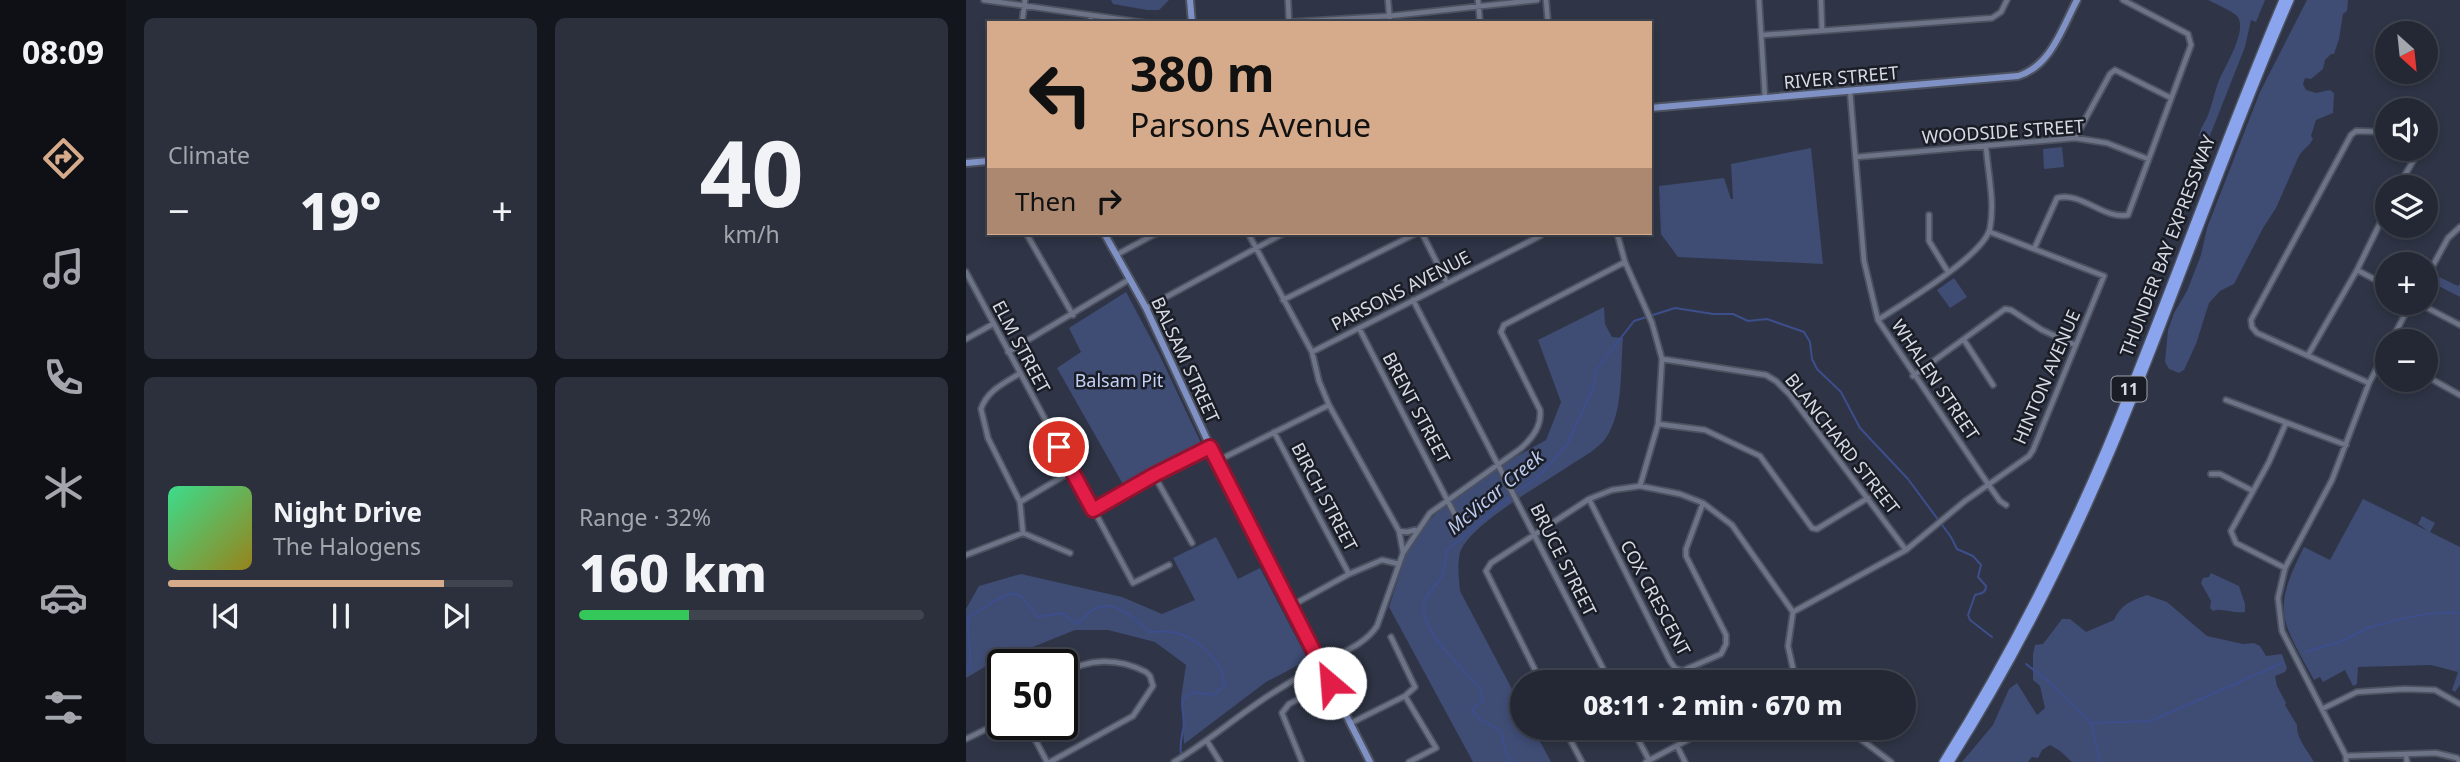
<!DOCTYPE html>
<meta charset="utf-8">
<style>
:root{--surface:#232834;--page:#2b303c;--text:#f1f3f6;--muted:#a3a6ac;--line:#40444f;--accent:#d6ab8b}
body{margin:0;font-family:"Noto Sans",sans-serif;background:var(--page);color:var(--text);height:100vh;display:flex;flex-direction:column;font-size:26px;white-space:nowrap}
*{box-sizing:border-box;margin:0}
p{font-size:23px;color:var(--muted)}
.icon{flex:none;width:38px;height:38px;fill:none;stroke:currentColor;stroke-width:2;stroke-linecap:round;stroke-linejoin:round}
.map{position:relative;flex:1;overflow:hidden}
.sheet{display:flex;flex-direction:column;gap:18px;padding:18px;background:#13161d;width:840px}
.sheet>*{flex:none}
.banner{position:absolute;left:21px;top:21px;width:665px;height:214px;border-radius:0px;box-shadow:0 4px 10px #0003,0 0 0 2px var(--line);background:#d6ab8b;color:#111;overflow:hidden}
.needle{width:46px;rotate:153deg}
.buttons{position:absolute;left:1409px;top:21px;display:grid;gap:14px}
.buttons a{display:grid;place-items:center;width:63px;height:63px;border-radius:50%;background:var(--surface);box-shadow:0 4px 10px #0003,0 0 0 2px var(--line);font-size:35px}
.speed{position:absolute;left:21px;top:649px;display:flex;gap:14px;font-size:35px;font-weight:700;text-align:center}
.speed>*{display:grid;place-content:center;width:91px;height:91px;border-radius:50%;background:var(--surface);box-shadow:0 4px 10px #0003,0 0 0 2px var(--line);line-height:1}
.speed .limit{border:4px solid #111;border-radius:10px;background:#fff;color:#111}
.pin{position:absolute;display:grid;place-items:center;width:60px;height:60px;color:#fff;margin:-30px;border:4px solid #fff;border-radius:50%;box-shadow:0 2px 7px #0007}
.me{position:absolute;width:77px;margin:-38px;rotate:333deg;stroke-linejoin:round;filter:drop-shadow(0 0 5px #0008)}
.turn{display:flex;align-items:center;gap:24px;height:147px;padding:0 28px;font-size:32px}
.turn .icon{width:91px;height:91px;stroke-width:2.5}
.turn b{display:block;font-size:49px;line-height:60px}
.then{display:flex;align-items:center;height:66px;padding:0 28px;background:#0003;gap:14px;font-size:26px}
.big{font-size:52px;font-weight:800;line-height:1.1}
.sheet .tile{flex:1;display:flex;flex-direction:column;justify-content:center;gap:10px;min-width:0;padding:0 24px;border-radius:10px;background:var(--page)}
.sheet .dial{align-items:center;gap:0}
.dial b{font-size:91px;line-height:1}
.song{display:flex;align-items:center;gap:21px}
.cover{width:84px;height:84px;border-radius:10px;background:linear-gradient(135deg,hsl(150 70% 55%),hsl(50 70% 35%))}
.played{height:7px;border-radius:4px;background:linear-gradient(90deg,var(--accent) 80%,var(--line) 80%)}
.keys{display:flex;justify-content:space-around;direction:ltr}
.heat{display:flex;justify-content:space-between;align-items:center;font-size:38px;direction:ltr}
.charge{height:10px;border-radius:5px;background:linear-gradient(90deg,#34c759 32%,var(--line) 0)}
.sheet .tiles{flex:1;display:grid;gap:18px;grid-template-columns:repeat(2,1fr)}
.trip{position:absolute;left:544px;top:670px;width:406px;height:70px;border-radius:35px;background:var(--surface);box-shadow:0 4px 10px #0003,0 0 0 2px var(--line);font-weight:800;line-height:70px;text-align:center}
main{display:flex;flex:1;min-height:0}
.tab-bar{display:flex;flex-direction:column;width:126px;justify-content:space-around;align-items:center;background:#0e1015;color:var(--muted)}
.tab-bar .icon{width:49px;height:49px}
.tab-bar .selected{color:var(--accent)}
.tab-bar b{font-size:32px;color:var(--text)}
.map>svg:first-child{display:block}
.green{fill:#3f4c74}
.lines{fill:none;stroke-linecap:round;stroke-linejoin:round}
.stream{stroke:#3d4e8c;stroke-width:2}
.minor-casing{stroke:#4c5260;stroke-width:8}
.major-casing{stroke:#4c5260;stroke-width:10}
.highway-casing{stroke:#4c5260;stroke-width:10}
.minor{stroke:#6d7487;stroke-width:4.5}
.major{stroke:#7f91c5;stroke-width:6}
.highway{stroke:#8ba4ee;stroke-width:7}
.route-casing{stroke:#92132f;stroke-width:18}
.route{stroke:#e11d48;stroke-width:12}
.labels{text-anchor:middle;stroke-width:5;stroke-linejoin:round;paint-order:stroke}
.shield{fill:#1a1d25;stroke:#9ea1ab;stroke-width:2}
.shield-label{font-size:16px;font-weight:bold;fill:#d6dae4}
.street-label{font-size:18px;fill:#d6dae4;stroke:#1a1d25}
.park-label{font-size:18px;fill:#c4d2f7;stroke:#1a1d25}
.water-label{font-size:19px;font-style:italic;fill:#bccaee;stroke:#1a1d25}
</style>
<main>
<nav class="tab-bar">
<b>08:09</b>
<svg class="icon selected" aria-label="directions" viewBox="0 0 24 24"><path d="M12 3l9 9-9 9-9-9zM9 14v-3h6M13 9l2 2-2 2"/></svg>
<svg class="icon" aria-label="music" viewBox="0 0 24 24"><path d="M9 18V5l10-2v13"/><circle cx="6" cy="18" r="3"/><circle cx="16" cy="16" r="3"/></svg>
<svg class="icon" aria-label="phone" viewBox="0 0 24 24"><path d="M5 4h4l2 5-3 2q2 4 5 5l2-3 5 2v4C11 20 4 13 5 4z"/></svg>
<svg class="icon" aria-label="climate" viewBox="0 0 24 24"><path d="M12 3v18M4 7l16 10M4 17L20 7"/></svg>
<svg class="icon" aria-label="car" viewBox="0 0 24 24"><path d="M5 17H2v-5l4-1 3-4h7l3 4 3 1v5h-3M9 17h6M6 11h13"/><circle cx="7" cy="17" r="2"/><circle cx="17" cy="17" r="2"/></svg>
<svg class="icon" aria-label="filters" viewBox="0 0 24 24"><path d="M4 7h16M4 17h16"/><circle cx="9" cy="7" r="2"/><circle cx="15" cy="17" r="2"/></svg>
</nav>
<section class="sheet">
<div class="tiles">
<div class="tile"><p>Climate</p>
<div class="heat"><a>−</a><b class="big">19°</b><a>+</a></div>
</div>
<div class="tile dial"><b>40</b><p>km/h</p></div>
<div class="tile">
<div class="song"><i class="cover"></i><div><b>Night Drive</b><p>The Halogens</p></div></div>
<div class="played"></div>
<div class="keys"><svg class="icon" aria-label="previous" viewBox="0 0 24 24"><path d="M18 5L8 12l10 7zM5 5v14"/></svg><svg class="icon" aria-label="pause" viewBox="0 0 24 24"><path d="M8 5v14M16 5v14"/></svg><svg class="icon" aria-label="next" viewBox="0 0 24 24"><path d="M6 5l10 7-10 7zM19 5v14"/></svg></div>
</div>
<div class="tile"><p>Range · 32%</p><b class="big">160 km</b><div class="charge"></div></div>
</div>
</section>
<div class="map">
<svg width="1494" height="762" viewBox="0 0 1494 762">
<rect width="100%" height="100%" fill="#2f3546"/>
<path class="green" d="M145,0H203L193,10H181L147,4Z
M1242,0H1299L1290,22L1285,20L1279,47L1243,138L1233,136C1234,128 1239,123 1242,115C1246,105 1248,94 1252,83C1257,69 1283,30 1271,16C1268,12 1246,2 1242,0Z
M1341,0H1382L1381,11L1377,14L1373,39L1368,54H1365L1359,60L1357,69L1345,79L1339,78L1337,84L1340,90L1350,93L1364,90L1368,93L1367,113L1350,120L1345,136L1347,139C1343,147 1336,149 1332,158L1310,208L1297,228L1268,284L1254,291L1243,303L1230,344L1218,370L1213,373L1203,369L1199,362L1202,330L1208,313L1221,291L1235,255L1241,228L1294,92Z
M1096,147L1098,167L1078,169L1077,149Z
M845,148L857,264L712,257L695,234L693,186L758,178L765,199H767L765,164Z
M1469,275L1492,286L1494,284V297L1465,282Z
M988,278L1001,297L984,308L971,290Z
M160,292L193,354L235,443L158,486L91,368L115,352L103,328Z
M638,307L639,324L646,337L657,338C654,370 658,411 640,438C633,448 617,457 606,464C580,482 502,525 494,553C491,565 493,579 494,591L556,708V728H567L585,762H507L423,607L441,551L459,525L483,500L535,465L580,440L595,402L572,340Z
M1397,499L1462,531L1452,524L1456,516L1469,523L1464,532L1494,547V685L1489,692L1486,690L1492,672L1465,665L1392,667L1391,684L1387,686L1379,670L1357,682L1354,677L1348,680C1315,619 1305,612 1338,547L1364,560Z
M250,537L272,579L294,568L342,660L300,682L218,744L215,698L220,665L189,642L142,630H109L22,665L0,678V609L13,586L55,574L156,597L196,614L229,600L207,558Z
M1245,573L1273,586L1279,604V612C1266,614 1256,607 1247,611L1244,608L1245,601L1235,583L1237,578L1243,577Z
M1181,595L1201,602L1241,636L1277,644L1288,643L1294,646L1300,656L1316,654L1321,668L1319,672L1309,676L1311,686L1320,703L1319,705L1331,725C1330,738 1342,751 1348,762H1106L1094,751L1084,745L1076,750L1072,758L1066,757L1062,762H996L1027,725L1043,689L1051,683L1071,715L1079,708L1074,686L1067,680V654L1069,645L1077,644L1096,619H1104L1120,632L1148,620C1154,605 1166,600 1181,595Z"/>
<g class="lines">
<path class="stream" d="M550,492L571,478L601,445L627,388L630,370L668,321L709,308L747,314H767L782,321L801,319L838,332L844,342L846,359L851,369L875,392L894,428L942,479L985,537L991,549L1007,556L1015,565L1012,577L1020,586C1020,594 1014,593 1009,595L1002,615L1004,620L1026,637
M1341,652C1350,648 1358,646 1367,644C1379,642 1391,632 1402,628C1430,620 1465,610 1494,613
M1060,664L1082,681L1125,723L1134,762
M0,670L4,669C6,651 1,635 2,618L28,601L47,593L56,597L71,617L96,613L111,624C117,620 122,612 128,609C148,598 170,619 183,632C190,632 198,631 206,632C229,635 259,662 258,686L247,695L227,692L217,699C214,708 219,714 218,723C217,736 213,740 215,754
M1125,723L1185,721L1316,663
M544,762L540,753L535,731L514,719L506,710L516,701L515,690C500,670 448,628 459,600C462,593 467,588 472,582C479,574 479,562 480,551L545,496"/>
<defs>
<path id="minor" d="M18,0L180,23
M322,0L323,21
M422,0L424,23
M512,0L514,23
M580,0L582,23
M793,0L799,98
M855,0L856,30
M56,23L59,0
M124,23L125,15
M308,23L424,16L571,0
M797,35L1026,18L1035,12L1041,0
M884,91L898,261L912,320L1022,484L1034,501L1040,505
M1460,136V141
M1109,138L1144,74L1149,70L1205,98
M890,157L1109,138L1141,143L1182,159
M1432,187L1454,149
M963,215V241L982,272
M60,233L107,315
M282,233L346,352L353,381L363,405L433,531L437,552
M456,233L481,283
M651,233L659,262L686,323L696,359L692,424L674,486
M1068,249L1091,198C1115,191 1138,220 1162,215L1225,45L1222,34L1157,0
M150,255L191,233
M1391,270L1421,286
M0,272L167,583L203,565
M1460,278L1482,238L1494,227
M317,300L451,233
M447,300L644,682
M1452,303L1494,325
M180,308L318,233
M912,320C936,304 1019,255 1024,228C1029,202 1022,173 1020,147
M393,328L490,517
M0,339L27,324
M998,340L1027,385
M1425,341L1445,303
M42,352L164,279
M346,352L574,236
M1342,355L1391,270L1421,209
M696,359L800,375L810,381L824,395L940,550
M53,374C38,383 21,391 15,409L22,438L54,502L57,533
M947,376L1039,309L1045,310L1076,330L1109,345
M1460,376L1494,395
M1403,383L1291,333L1286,327L1285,320L1385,135L1390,131L1421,132
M1260,400L1380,445
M692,424L739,430L794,456L846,528L851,529L902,498
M308,432L383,574
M251,461L363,405
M1245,474H1254L1287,491
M188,475L226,543
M623,499L704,661L709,668L716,671L755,654L760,644V635L720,556V549L737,503
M54,502L106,471
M127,511L188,475L244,447
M433,531L441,532L449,530
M0,555L57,533L104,553
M1319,568L1270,543L1265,531L1303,462L1320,423
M325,606L383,574L416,560L433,564
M827,612L940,550L999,501L1063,456L1067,450L1138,276L1024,232
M36,673L37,674
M575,682L520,571L525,563L623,499L646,490L674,486L714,494L737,503L766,525L827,612L822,646L830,682
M439,696L470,748L443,762
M1356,709L1391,692L1438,689L1469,690L1494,704
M385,723L439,696L449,687L425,637
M61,724L81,762
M598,728L616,762
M666,728L683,760
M880,728L925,762
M0,739L37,721
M241,741L254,762
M711,746L719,762
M1440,755L1441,762
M1380,756L1470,753L1491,758L1494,762
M84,762L167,716L187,686L184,676L180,672C153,658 122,657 96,675
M208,762C241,742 270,717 302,696C319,685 336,675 353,665C373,653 398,646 411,626L437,553L464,513L554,449C566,439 576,426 574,410L535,332L538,325L659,262
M336,762L316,713L323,704L364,683
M680,762L744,728
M1380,762V756L1316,631L1312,598L1319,568L1366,480L1403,383L1421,349"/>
<path id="major" d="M224,0L226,23
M684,108L1052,76C1085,66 1096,28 1111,0
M0,163L23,161
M138,233L180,308L251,461L404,762"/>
<path id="highway" d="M977,762C1039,663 1094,556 1140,448C1202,300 1254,148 1317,0
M984,762C1047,663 1101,556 1147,447C1209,299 1260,147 1324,0"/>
</defs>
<use href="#minor" class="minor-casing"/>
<use href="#major" class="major-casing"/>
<use href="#highway" class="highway-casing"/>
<use href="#minor" class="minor"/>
<use href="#major" class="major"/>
<use href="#highway" class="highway"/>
</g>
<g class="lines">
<defs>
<path id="route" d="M93,447L127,510L188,475L244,447L364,683"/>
</defs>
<use href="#route" class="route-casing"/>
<use href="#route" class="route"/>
</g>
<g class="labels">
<rect class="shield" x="1145.5" y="376.5" width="35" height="25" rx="5"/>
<g class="shield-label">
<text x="1163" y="395">11</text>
</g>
<g class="street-label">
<text transform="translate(875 78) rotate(-5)" y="6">RIVER STREET</text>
<text transform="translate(1037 132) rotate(-4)" y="6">WOODSIDE STREET</text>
<text transform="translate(1202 246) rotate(-69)" y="6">THUNDER BAY EXPRESSWAY</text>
<text transform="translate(435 291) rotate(-27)" y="6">PARSONS AVENUE</text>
<text transform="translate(55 347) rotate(62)" y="6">ELM STREET</text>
<text transform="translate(219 360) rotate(65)" y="6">BALSAM STREET</text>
<text transform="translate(1081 377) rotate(-67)" y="6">HINTON AVENUE</text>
<text transform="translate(969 380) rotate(56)" y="6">WHALEN STREET</text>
<text transform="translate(450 408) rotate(62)" y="6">BRENT STREET</text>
<text transform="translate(876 444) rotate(52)" y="6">BLANCHARD STREET</text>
<text transform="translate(358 497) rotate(62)" y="6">BIRCH STREET</text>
<text transform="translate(597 560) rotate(63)" y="6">BRUCE STREET</text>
<text transform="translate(689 598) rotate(62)" y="6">COX CRESCENT</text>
</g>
<g class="park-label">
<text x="153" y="387">Balsam Pit</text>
</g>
<g class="water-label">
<text transform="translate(529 492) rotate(-40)" y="7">McVicar Creek</text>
</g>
</g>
</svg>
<div class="buttons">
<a><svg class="needle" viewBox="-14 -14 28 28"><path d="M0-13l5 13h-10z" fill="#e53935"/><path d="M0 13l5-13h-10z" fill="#a3a6ac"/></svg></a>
<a><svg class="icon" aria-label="sound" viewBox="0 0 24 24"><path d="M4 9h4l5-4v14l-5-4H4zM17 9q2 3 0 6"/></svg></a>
<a><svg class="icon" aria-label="layers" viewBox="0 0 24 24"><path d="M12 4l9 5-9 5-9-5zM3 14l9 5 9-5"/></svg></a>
<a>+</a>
<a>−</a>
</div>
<div class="speed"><div class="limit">50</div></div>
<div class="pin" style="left:93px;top:447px;background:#d93025"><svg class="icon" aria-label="arrive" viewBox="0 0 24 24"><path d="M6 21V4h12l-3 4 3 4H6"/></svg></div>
<svg class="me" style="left:364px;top:683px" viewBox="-20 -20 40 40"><circle r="19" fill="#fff"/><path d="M0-13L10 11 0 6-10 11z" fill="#e11d48"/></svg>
<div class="trip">08:11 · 2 min · 670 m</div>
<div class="banner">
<div class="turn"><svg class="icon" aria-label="left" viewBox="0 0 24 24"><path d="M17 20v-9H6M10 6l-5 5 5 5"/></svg><div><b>380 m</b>Parsons Avenue</div></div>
<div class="then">Then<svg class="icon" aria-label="right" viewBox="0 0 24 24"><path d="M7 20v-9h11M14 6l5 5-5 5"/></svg></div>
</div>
</div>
</main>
